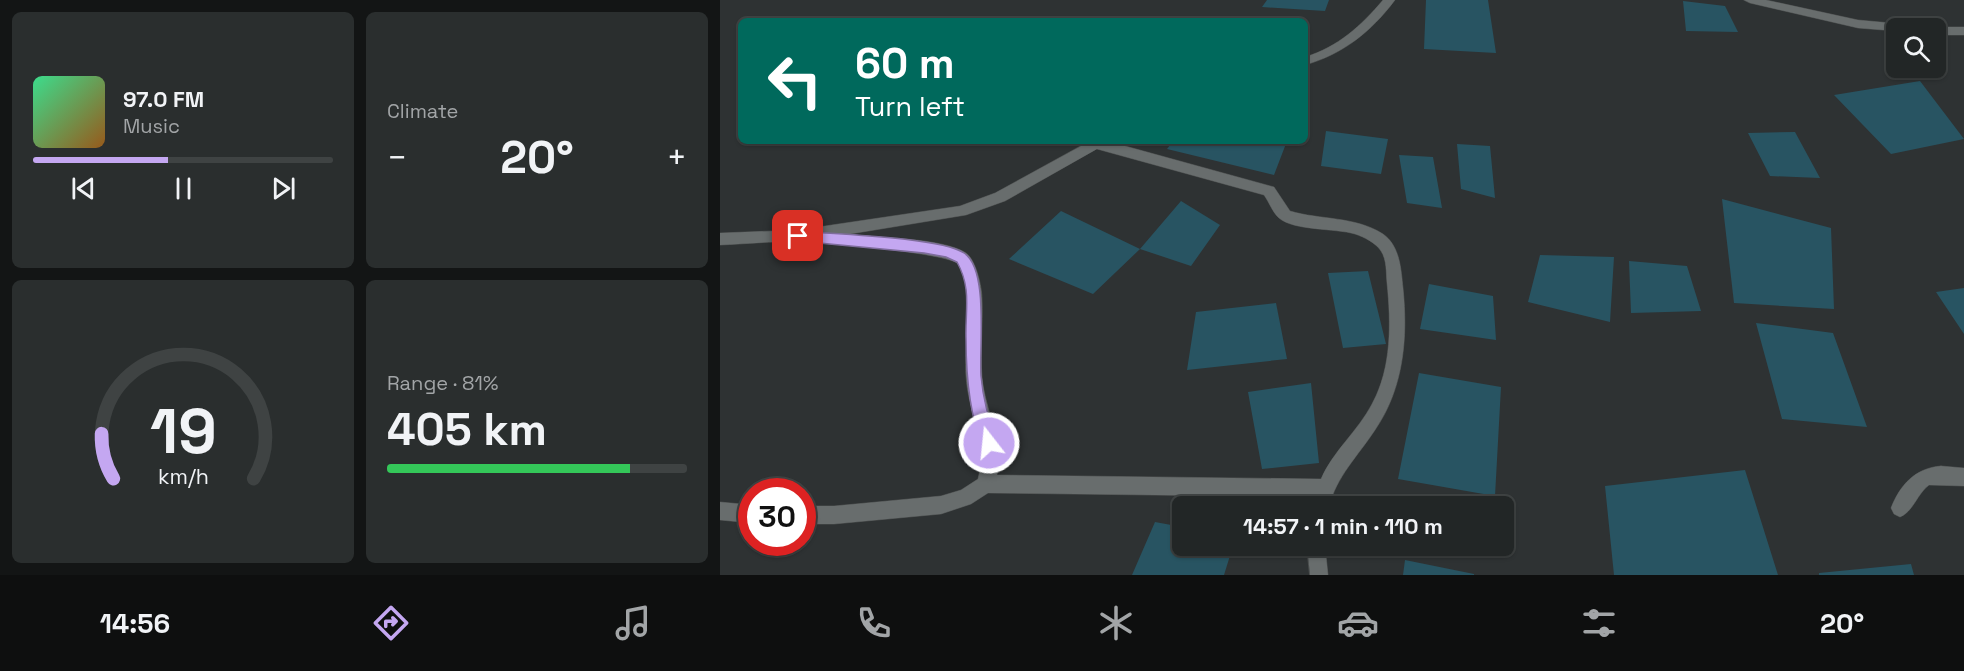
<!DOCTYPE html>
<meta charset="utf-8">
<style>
:root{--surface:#222626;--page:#2a2e2e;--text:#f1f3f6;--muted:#a2a5a7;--line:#3f4343;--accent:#c4a7f1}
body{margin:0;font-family:"Space Grotesk",sans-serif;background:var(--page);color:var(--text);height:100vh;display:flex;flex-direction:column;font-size:22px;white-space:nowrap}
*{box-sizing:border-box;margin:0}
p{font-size:20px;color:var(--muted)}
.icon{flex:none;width:33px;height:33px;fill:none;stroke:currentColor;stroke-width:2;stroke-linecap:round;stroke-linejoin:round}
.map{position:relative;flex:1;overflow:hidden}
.drawer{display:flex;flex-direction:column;gap:12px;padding:12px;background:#131515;width:720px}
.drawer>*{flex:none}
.hud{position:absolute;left:18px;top:18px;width:570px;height:126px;border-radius:9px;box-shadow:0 2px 4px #0004,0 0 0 2px var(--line);background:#00695c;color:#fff;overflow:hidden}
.controls{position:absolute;left:1166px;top:18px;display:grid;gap:12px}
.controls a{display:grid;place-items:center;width:60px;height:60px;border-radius:9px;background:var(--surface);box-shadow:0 2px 4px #0004,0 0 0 2px var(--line);font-size:30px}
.speed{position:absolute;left:18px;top:478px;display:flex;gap:12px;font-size:30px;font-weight:700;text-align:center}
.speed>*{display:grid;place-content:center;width:78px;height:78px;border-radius:50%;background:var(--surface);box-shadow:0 2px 4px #0004,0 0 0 2px var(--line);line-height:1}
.speed .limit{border:9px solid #d22;background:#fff;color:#111}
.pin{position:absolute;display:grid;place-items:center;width:51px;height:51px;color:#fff;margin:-26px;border-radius:12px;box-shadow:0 3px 9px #0006}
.me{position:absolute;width:66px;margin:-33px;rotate:344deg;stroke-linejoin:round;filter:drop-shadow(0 0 4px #0008)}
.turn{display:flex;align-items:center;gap:21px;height:126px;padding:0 18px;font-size:27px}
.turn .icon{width:78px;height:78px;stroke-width:2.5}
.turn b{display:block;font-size:42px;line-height:51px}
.big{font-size:45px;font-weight:700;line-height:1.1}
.drawer .tile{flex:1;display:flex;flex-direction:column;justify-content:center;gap:9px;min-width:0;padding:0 21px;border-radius:9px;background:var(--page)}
.drawer .dial{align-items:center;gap:0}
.dial svg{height:156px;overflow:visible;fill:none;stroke:var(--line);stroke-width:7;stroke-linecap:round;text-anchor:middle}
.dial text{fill:var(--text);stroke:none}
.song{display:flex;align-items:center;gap:18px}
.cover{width:72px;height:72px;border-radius:9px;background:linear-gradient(135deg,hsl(150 70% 55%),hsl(30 70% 35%))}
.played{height:6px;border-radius:3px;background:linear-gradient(90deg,var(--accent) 45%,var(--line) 45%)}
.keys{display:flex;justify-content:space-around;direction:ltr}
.heat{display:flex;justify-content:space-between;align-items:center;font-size:33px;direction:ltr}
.charge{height:9px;border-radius:4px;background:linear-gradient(90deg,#34c759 81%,var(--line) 0)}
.drawer .tiles{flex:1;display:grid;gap:12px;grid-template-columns:repeat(2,1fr)}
.trip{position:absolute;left:452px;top:496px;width:342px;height:60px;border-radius:9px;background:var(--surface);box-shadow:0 2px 4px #0004,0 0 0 2px var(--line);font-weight:700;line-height:60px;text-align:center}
.dock{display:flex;height:96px;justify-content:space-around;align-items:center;background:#0e0f0f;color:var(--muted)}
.dock .icon{width:42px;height:42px}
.dock .current{color:var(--accent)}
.dock b{font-size:27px;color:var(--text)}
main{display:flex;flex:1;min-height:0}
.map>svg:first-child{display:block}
.building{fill:#285462}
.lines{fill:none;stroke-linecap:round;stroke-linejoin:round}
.minor-casing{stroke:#4b4e4e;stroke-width:1}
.minor{fill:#686d6d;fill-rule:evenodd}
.route{fill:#c4a7f1;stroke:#7f6d9d;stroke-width:1.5}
</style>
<main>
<section class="drawer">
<div class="tiles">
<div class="tile">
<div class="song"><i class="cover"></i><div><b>97.0 FM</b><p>Music</p></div></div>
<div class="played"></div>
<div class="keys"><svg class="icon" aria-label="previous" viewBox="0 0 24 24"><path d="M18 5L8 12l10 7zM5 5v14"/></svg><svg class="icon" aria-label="pause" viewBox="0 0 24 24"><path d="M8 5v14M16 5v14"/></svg><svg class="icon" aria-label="next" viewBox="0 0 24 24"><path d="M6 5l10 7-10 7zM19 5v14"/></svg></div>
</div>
<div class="tile"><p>Climate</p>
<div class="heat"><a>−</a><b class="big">20°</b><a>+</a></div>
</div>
<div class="tile dial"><svg viewBox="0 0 100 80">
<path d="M14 69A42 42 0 1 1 86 69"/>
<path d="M14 69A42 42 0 0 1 8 46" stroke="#c4a7f1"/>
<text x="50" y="56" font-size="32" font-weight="700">19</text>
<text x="50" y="72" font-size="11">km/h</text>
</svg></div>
<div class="tile"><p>Range · 81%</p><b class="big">405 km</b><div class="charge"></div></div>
</div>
</section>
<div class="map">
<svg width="1244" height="575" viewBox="0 0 1244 575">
<rect width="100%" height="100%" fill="#2e3233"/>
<path class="building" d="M547,0H609L605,11L542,7Z
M706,0H768L776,53L704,49Z
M963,1L1005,6L1018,32L966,31Z
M1200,81L1244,139L1171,154L1114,95Z
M606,131L668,139L661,174L601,166Z
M1075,132L1100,178L1050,176L1028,133Z
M453,141H567L554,175L447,149Z
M737,144L770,146L775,198L741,189Z
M679,155L713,157L722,208L687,203Z
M1002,199L1111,228L1114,309L1014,303Z
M461,201L500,225L471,266L420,249Z
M341,211L420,249L373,294L289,259Z
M820,255L894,257L890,322L808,302Z
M909,261L967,266L981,311L911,313Z
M648,271L666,344L623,348L608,273Z
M709,284L773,296L776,340L700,329Z
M1244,288V334L1216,292Z
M556,303L567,359L467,370L476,312Z
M1036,323L1113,333L1147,427L1062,419Z
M699,373L781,387L775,496L678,479Z
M591,383L599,463L542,469L528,392Z
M1025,470L1058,575H894L885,486Z
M435,522L462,527V546H513L504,575H412Z
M685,560L754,574V575H683Z
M1191,564L1194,575H1099V573Z"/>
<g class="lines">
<defs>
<path id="minor" d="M663,0H675C651,32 623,54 585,65V57C618,47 641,26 663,0Z
M1024,0H1046L1138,20L1182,24L1188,28H1176V31L1138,28L1030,3Z
M1215,27H1244V35H1215V28H1211Z
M370,141H387L554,187L570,211C600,220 635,216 663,234C680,246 681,269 683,288C688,337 684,388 655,430C638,456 616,477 609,507H591L594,497L268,493L251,504L221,514L114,524H82V506H114L221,496L241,490L258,479C267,444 248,411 246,376C244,349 254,285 238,264C229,253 99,242 77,242C52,241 26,244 0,245V233L78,230L240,206L275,193ZM377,149L544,195C549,202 553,213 559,218C574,231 615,228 635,234C644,237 656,243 661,251C667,260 666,273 667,283C671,323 672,367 652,404C638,431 613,451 601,479L277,475C284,443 265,410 262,377C260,351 263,325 262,299C262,287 256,260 246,253C224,238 153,237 124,235L246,215L285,201Z
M1221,466L1244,468V486L1209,485C1197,494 1193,512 1180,517L1174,514L1171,508C1180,485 1195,468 1221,466Z
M0,502L32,505V523L0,520Z
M587,546H605L608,575H590Z"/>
</defs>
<use href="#minor" class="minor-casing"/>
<use href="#minor" class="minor"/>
</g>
<path class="route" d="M78,231C112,234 220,237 244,253C269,269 259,348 261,376C263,399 269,421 277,443L274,448L269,450L263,448C249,414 246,376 246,339C245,310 252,289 237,262L226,257L204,253L78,241L71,236Z"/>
</svg>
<div class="controls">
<a><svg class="icon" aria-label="search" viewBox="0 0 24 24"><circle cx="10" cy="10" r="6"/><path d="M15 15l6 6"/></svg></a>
</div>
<div class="speed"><div class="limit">30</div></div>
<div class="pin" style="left:78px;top:236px;background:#d93025"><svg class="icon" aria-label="arrive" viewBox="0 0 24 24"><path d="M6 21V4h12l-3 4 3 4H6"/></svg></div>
<svg class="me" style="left:269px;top:443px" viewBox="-20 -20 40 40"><circle r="17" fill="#c4a7f1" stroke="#fff" stroke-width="3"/><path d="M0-11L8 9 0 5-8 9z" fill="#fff"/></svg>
<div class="trip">14:57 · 1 min · 110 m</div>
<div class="hud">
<div class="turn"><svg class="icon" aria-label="left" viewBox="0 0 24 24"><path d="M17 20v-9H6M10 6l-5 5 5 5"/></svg><div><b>60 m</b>Turn left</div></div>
</div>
</div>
</main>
<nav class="dock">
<b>14:56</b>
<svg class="icon current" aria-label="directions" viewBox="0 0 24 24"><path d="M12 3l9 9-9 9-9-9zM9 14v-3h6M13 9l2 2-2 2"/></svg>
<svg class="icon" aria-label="music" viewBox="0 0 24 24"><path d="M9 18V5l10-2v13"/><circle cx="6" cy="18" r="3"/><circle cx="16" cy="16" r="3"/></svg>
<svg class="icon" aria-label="phone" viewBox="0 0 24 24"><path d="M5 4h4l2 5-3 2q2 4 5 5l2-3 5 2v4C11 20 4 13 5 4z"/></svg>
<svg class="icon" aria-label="climate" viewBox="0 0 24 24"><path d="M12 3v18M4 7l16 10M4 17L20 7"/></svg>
<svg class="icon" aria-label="car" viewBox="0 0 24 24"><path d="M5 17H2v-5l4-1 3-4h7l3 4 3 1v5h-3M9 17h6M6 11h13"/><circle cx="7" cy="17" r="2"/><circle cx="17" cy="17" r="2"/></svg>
<svg class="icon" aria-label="filters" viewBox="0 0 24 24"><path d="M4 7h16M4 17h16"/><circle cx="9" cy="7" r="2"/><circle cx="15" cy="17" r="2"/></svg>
<b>20°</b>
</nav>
